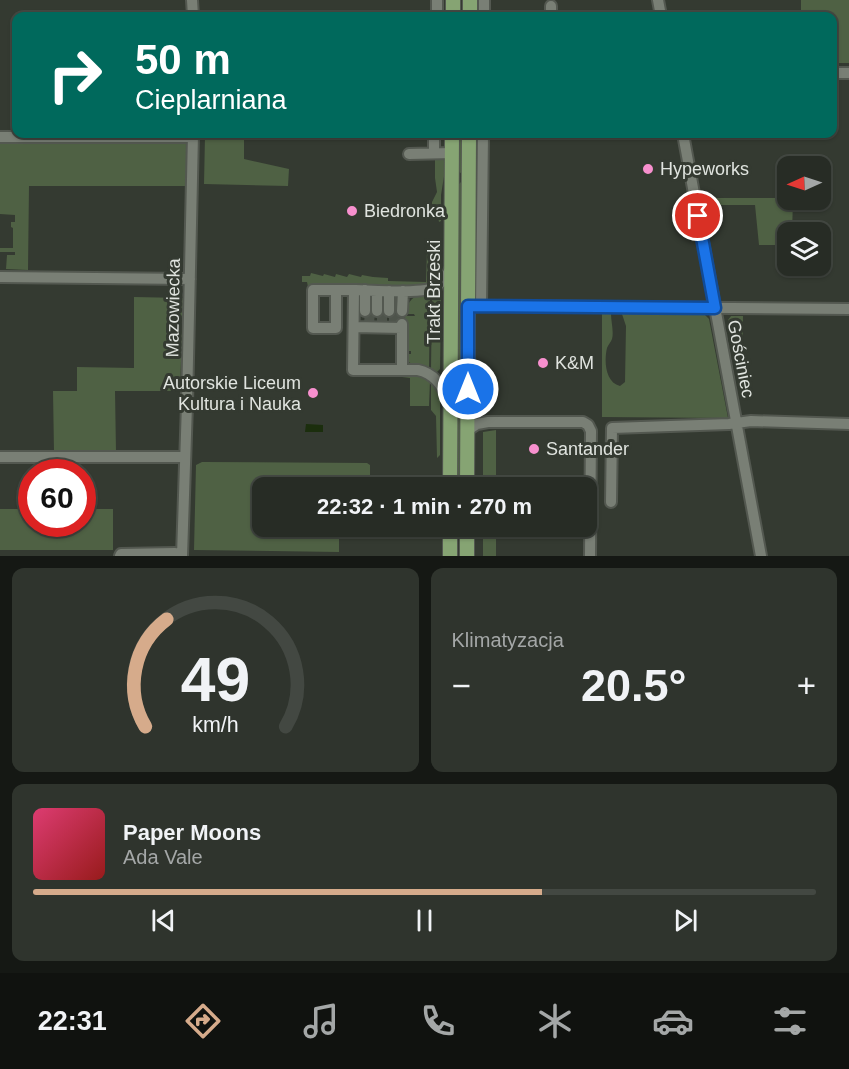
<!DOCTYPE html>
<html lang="pl">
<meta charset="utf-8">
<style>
:root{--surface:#272c25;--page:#2f342d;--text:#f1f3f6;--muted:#a4a7a7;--line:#434842;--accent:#d6ab8b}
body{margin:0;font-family:Arial,sans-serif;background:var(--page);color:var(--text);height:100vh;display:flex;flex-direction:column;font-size:22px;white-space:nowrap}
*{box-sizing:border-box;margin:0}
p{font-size:20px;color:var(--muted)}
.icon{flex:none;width:33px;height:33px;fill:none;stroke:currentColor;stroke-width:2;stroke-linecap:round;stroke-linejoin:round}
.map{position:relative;height:556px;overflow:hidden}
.panel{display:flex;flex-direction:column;gap:12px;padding:12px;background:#151814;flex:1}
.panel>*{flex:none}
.top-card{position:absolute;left:12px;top:12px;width:825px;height:126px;border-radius:12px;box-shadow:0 2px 4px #0004,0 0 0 2px var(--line);background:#00695c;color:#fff;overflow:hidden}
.needle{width:39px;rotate:267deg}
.controls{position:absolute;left:777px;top:156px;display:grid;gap:12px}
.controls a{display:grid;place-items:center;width:54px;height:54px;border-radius:12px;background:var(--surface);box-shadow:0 2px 4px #0004,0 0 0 2px var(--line);font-size:30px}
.speed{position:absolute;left:18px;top:459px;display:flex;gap:12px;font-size:30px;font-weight:700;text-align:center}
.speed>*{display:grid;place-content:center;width:78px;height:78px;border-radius:50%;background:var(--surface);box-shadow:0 2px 4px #0004,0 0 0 2px var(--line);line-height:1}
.speed .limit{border:9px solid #d22;background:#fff;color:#111}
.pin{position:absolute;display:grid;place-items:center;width:51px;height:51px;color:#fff;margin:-26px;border:3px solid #fff;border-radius:50%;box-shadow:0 2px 6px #0007}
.me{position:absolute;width:66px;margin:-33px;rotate:0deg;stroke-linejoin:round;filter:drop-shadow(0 0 4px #0008)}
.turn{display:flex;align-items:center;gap:21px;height:126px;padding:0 24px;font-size:27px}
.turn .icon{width:78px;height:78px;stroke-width:2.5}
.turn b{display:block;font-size:42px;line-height:51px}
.big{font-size:45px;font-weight:700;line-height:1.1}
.panel .widget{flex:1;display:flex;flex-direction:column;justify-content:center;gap:9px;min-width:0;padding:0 21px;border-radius:12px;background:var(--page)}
.panel .dial{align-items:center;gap:0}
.dial svg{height:156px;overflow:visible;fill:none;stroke:var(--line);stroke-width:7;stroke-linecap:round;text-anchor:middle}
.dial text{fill:var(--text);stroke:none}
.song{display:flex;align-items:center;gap:18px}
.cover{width:72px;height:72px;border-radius:9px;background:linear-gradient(135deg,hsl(340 70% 55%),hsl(0 70% 35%))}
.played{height:6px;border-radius:3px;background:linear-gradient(90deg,var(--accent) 65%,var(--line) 65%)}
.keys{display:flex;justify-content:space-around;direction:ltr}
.heat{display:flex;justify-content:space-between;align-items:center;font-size:33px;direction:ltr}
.panel .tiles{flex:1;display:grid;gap:12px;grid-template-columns:1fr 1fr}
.widget:last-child{grid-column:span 2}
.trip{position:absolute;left:252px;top:477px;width:345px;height:60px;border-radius:12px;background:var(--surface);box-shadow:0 2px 4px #0004,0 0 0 2px var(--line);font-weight:700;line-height:60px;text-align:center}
.tab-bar{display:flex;height:96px;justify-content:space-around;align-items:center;background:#10120f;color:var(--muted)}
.tab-bar .icon{width:42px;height:42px}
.tab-bar .on{color:var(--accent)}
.tab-bar b{font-size:27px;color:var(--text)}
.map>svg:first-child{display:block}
.green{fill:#4f6144}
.water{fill:#1b2e0d}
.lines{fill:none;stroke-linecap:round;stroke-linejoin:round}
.minor-tunnel{stroke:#4e544b;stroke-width:10;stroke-dasharray:10 5;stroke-linecap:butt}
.minor-casing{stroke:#535850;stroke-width:14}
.major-casing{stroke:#535850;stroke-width:16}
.minor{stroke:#797f75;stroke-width:10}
.major{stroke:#86a473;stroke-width:14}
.route-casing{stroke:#114b97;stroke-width:15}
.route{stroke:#1a73e8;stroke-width:10}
.poi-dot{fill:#f790ce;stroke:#343a31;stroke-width:2}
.labels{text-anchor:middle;stroke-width:6;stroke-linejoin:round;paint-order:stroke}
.poi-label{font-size:18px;fill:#e0e4df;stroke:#343a31;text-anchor:start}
.street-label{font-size:18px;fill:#e0e4df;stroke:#343a31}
</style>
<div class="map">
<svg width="849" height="556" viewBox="0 0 849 556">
<rect width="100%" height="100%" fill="#343a31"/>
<path class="green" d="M801,0H849V63H833L832,16H801Z
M458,134H464L463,172L460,173L458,170Z
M205,136H244V159L289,169L288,186L204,184Z
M0,142H186V186H29L28,270L6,269L7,255H15V252H0V248H13V228L11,227V222H15V215L0,214Z
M441,158L444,160L446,164L441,195V221L439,222L437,211H432V202L437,192L435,178V159Z
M461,182L463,183L462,487L456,488L458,185Z
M705,198H787L788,200H793L792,232H788L787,245H759L755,205H706Z
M427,251H430V285L408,287H308L307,282H302V276H310L311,273L323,276L324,274L335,277L336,274L347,277L349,274L361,277L362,275L373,277L388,278V281L426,282Z
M432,251L438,252C444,263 442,276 432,284Z
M436,294H438L441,298L440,369L436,373L431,369L432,295Z
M419,295H430L429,369L413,365L406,360V354H411V351H405V338H409L408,322L405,321V316H415L414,314H405C406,306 411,297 419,295Z
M134,297L183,298L182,319L175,322V329L182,332L180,391H115L116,452H54L53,391H77V367L134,368Z
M602,314H611C611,321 614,332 612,339C611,342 608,345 607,348C604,361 605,382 620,386L625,382L626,326L622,314L705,315L709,319L728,418L602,417Z
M731,316H743L742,400L728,320Z
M407,374L420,375L430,381L429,406H410V378L402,377L403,375Z
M431,383L439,392L440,396V455L437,458L436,416L431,410Z
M496,430V487H483V432Z
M202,462L367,463L370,465V487L262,488V526L339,527V552L194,550L196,465Z
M0,509H31L32,524H82L83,509H113V550H0Z
M483,527H496V556H483Z"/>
<path class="water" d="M306,424L323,425V432H305Z"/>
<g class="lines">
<path class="minor-tunnel" d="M369,324L370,311
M382,324V311
M394,324V311"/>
<defs>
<path id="minor" d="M192,0L193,16
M437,0V16
M658,0L661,16
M484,16V0
M551,16V6
M832,73H849
M683,134L761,556
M0,137H193
M434,153V134
M409,154L452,153
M0,277L190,279
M336,290V328H313V290H354
M468,306L849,309
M481,306L483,134
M365,311V290
M377,311V291
M389,311V291
M402,311L403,291
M354,327L402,328
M402,370V324
M450,401C442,387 436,374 418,370H353L354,290C372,291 422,294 436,287C443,283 447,274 451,268
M468,430L477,424L488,422H583L588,425L591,431L590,556
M0,457H185
M611,502L612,428L729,424L751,421L849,424
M120,556L121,554L175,553
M182,556L187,404L193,134"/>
<path id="major" d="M453,16V0
M470,16V0
M450,488L452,134
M467,488L469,134
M450,556V526
M467,556V526"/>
</defs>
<use href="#minor" class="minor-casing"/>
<use href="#major" class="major-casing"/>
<use href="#minor" class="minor"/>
<use href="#major" class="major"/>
</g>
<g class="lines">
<defs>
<path id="route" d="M468,389V306L715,308L698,216"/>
</defs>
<use href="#route" class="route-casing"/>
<use href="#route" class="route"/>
</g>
<g class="poi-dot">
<circle cx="648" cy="169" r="6"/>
<circle cx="352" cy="211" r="6"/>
<circle cx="543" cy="363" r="6"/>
<circle cx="313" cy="393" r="6"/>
<circle cx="534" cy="449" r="6"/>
</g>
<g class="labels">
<g class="poi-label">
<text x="660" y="175">Hypeworks</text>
<text x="364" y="217">Biedronka</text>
<text x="555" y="369">K&amp;M</text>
<text x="301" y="389" text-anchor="end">Autorskie Liceum<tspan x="301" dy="21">Kultura i Nauka</tspan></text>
<text x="546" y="455">Santander</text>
</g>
<g class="street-label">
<text transform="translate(434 292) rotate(-90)" y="6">Trakt Brzeski</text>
<text transform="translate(173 308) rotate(-89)" y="6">Mazowiecka</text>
<text transform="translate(741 359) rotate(79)" y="6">Gościniec</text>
</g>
</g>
</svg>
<div class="controls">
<a><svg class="needle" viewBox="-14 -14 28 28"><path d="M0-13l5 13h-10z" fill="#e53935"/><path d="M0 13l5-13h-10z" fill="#a4a7a7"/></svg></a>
<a><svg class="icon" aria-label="layers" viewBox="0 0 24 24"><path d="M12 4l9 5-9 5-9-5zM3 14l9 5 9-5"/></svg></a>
</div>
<div class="speed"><div class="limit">60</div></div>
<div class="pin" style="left:698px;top:216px;background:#d93025"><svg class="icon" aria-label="arrive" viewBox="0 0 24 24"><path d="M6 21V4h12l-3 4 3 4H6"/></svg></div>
<svg class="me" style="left:468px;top:389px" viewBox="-20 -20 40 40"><circle r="17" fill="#1a73e8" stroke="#fff" stroke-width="3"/><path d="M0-11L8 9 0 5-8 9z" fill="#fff"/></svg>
<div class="trip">22:32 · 1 min · 270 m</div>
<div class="top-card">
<div class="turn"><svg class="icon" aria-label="right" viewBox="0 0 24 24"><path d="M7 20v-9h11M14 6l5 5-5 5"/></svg><div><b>50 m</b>Cieplarniana</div></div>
</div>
</div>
<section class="panel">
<div class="tiles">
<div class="widget dial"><svg viewBox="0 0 100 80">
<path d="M14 69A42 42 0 1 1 86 69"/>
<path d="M14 69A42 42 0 0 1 25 14" stroke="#d6ab8b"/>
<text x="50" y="56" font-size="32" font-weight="700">49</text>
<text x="50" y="72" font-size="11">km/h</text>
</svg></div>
<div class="widget"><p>Klimatyzacja</p>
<div class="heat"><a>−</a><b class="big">20.5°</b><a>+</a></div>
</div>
<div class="widget">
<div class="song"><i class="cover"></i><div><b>Paper Moons</b><p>Ada Vale</p></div></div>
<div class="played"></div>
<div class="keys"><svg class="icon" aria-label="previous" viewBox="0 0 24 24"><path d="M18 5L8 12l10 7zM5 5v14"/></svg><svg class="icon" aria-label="pause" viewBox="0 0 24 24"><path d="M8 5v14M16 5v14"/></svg><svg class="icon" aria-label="next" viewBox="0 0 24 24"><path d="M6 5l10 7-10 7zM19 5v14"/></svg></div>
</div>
</div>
</section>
<nav class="tab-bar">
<b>22:31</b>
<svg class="icon on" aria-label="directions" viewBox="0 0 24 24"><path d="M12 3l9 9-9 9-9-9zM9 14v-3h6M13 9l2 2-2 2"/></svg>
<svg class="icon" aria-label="music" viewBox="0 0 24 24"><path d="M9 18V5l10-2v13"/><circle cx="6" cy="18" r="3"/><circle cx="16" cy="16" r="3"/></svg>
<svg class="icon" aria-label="phone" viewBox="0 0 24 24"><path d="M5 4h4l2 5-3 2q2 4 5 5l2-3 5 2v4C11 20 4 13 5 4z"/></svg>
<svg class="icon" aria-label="climate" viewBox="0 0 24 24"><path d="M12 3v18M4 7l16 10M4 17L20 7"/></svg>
<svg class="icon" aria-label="car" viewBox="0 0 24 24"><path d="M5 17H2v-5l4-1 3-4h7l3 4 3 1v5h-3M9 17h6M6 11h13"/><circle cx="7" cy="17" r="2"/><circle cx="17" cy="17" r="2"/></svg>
<svg class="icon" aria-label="filters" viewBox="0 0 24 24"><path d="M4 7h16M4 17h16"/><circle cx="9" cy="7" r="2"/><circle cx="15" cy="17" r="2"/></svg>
</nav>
